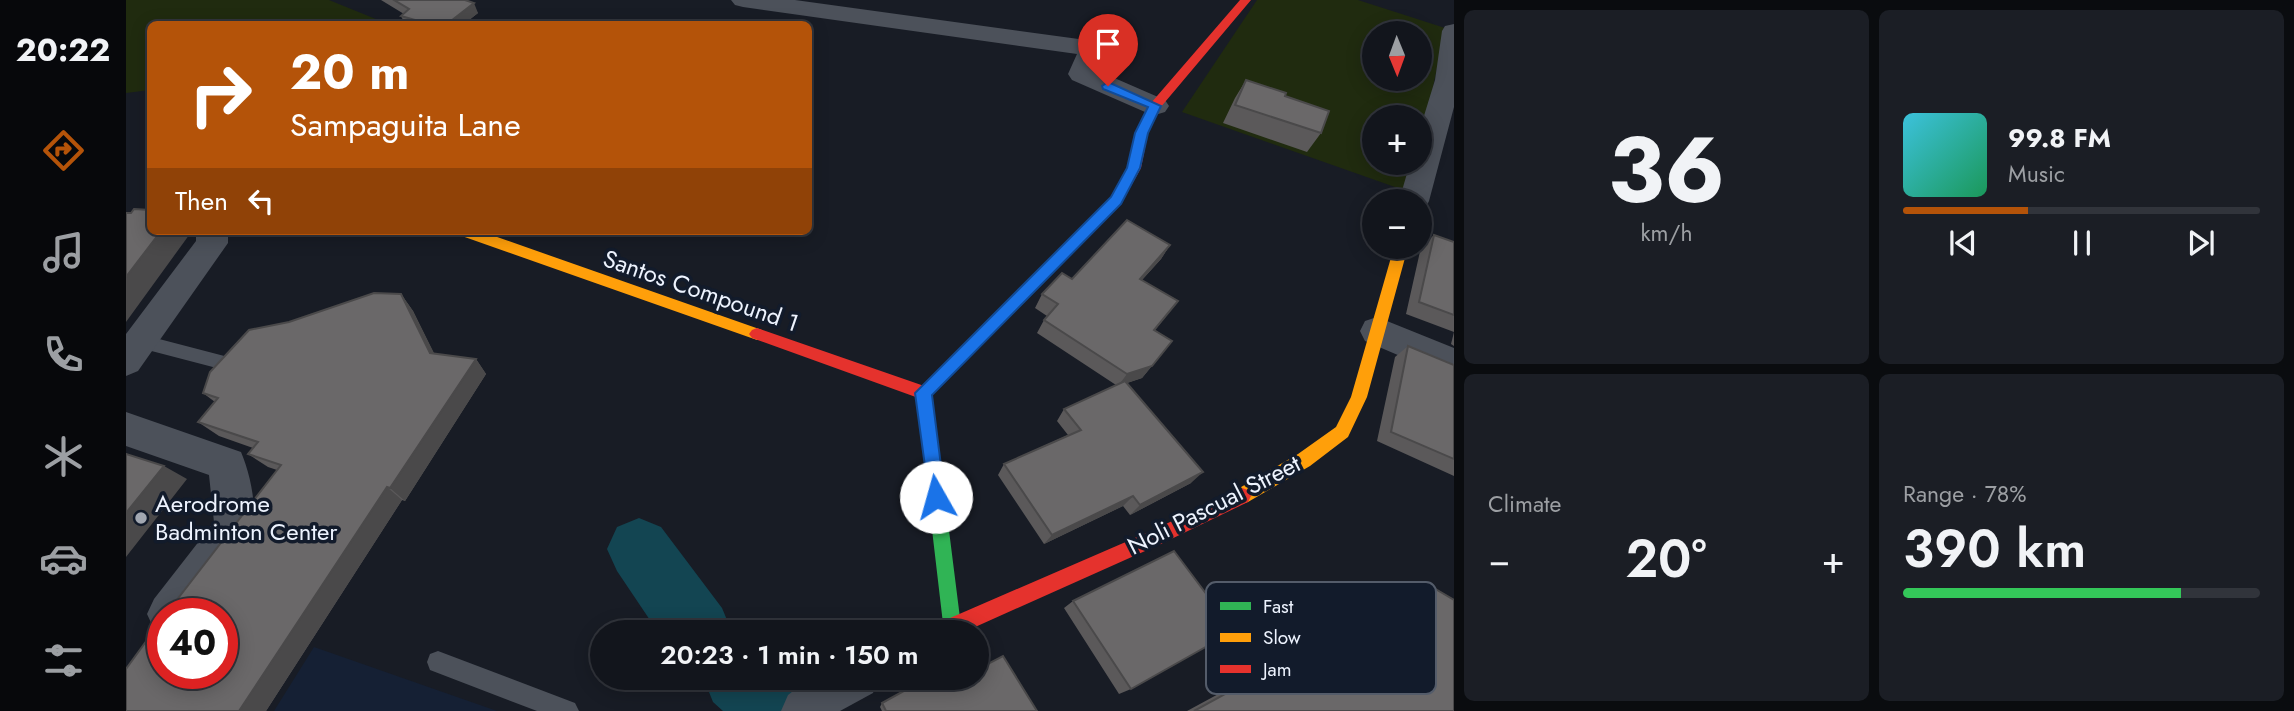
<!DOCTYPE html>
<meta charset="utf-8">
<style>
:root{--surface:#12151c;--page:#1b1e25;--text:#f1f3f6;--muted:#9c9fa3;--line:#31343b;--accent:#b45309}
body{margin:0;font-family:Jost,sans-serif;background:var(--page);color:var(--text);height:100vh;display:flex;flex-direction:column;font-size:26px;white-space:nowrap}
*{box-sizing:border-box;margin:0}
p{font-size:23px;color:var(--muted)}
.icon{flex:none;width:38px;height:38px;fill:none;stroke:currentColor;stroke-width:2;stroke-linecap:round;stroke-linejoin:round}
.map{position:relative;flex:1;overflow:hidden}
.sheet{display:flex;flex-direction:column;gap:10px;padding:10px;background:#0a0c0f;width:840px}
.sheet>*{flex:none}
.hud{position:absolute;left:21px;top:21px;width:665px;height:214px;border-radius:10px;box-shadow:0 4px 18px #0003,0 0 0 2px var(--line);background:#b45309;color:#fff;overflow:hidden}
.needle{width:46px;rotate:179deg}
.controls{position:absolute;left:1236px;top:21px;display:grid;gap:14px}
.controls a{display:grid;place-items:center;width:70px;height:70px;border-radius:50%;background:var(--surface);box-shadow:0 4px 18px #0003,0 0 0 2px var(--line);font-size:35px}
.speed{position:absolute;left:21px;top:598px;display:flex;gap:14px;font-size:35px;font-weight:700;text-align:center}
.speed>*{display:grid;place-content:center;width:91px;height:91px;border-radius:50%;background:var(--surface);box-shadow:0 4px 18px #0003,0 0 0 2px var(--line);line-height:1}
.speed .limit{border:10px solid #d22;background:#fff;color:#111}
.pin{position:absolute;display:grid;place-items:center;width:60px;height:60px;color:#fff;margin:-72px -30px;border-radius:50% 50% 50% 0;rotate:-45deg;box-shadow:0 0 7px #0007}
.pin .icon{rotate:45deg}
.me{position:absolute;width:77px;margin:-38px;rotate:353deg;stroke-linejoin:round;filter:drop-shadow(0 0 5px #0008)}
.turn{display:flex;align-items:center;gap:24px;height:147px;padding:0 28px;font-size:32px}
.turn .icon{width:91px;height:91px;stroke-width:2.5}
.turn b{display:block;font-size:49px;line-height:60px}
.then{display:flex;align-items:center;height:66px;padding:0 28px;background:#0003;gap:14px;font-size:26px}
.big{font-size:52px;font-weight:600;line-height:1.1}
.sheet .tile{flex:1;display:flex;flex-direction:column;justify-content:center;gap:10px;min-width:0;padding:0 24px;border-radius:10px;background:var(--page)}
.sheet .dial{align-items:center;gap:0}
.dial b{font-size:91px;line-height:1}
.song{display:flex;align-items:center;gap:21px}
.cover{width:84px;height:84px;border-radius:10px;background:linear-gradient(135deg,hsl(190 70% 55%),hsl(150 70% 35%))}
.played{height:7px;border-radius:4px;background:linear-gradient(90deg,var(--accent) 35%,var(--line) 35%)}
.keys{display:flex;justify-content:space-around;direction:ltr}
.heat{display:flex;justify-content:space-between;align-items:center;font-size:38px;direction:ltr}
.charge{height:10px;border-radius:5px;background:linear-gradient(90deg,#34c759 78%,var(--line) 0)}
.sheet .tiles{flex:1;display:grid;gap:10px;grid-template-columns:repeat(2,1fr)}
.trip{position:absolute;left:464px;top:620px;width:399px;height:70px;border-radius:35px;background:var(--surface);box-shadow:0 4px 18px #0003,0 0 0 2px var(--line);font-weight:600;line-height:70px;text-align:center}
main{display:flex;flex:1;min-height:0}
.tab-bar{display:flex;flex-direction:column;width:126px;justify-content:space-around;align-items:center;background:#07080b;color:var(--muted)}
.tab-bar .icon{width:49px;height:49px}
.tab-bar .on{color:var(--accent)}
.tab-bar b{font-size:32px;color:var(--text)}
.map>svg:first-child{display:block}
.built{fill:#152034}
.green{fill:#202b0f;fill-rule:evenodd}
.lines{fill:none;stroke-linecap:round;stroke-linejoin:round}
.river{fill:#134552;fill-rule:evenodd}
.lane{fill:#4c515a;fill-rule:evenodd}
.street{fill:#4c515a;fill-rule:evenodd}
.fast{fill:#30b455;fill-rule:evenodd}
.slow{fill:#ff9f0a;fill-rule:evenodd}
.jam{fill:#e5322d;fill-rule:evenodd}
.wall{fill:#5b595a}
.shaded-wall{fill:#4a494a}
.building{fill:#6a6869;stroke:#4a494a;stroke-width:2}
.route{fill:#1a73e8;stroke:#114b97;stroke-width:2}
.poi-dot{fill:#a2a8b2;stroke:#121b2b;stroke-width:2.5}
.labels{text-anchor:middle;stroke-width:7;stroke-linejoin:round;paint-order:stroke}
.street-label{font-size:24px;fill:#edf3fe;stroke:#121b2b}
.poi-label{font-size:24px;fill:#edf3fe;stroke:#121b2b;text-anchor:start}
.key{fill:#121b2b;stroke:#545c6a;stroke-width:2}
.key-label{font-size:19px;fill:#edf3fe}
</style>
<main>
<nav class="tab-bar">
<b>20:22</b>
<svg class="icon on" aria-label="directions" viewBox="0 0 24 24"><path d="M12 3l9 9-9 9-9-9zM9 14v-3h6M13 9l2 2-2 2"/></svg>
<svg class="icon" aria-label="music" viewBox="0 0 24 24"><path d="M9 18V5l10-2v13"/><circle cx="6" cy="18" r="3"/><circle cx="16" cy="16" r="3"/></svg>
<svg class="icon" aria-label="phone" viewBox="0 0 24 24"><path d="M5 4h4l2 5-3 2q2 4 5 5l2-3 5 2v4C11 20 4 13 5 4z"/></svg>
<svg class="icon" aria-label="climate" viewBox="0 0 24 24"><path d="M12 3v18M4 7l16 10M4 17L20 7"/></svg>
<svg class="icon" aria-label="car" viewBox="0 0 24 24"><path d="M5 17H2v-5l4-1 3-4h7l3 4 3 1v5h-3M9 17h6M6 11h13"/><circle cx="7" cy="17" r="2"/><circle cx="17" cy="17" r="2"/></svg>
<svg class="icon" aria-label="filters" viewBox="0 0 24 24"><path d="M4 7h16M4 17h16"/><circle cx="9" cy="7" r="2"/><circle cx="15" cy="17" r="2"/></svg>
</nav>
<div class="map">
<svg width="1328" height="711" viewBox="0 0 1328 711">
<rect width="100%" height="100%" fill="#181c25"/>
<path class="built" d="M188,647L371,711H148Z"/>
<path class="green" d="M0,0H203L262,24H24V90L0,93Z
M1131,0H1232L1319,28L1293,156V117H1248V163H1292L1286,193L1056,112ZM1248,33H1293V79H1248Z"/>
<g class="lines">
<path class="river" d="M513,518L535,527L596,608L606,632H532L491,571L481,549L491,527Z
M577,677H663L672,686L683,711H597L587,702Z"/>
<path class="lane" d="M14,334L106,358L112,360L115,365L112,370L106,372L14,348L8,346L5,341L8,336Z
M312,651L449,703L453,711H411L304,670L301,662L304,654Z"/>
<path class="street" d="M605,0H669L960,40L969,43L977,54L970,70L1039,100L1043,106L1039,112L1029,115L1019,112L946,80L942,74L951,54L617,7L609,5Z
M1328,24V107L1303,201L1299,209L1293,210V201H1273L1284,163H1293V132L1309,80L1316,31L1319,26Z
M70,231H102V243L12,371L0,376V334L70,241Z
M1251,317L1328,348V379L1239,341L1234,331L1239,321Z
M0,412L115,452C125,475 134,517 123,541L69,614H37V633L28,629L21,614L28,599L88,522L83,475L0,446Z
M685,677H753L747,693L714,711H655L662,695Z"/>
<path class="fast" d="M954,232L961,237L959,241L806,395L835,626L832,632H818L790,393L949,233Z"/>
<path class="slow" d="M331,231H354L636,330L639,334L636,338L631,340L333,235Z
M1268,247H1282L1241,397L1222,437L1184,466L1122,502L1116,504L1110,502L1107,496L1110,490L1172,454L1210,427L1225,397Z"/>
<path class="jam" d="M1114,0H1125L1034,108L1022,133L1015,168L997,200L959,241H949L947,237L949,233L985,197L1001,168L1010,133L1025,103Z
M631,328L804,388L806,393L804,398L798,400L626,338L623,334L626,330Z
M1116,488L1122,490L1125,496L1122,502L1037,543L838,632H805L808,625L1025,531Z"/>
</g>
<path class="wall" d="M255,0H339L352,13L338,24H279L275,16L278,14Z
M1120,80L1195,133L1181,152L1097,123L1109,98Z
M1308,235L1328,242V346L1325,344L1328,332L1280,314L1295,247Z
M1044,245L1035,259L1016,280L1052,301L1029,330L1046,341L1016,378L1001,383L1065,483L1004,515L997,506L918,544L872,475L878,464L942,435L931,421L938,409L990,385L911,333L918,320L921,316L909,308L916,294L946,279Z
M275,294L287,311L308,354L350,359L360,374L279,501L276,500L140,711H0L151,470L142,467L122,454L127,448L93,436L72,422L89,402L77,393Z
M1282,346L1328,365V476L1251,441L1269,357Z
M1301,584L1328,711H1061L1281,592Z
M947,601L1005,689L993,694L938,608Z
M818,688L911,711H756L754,707L756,703Z"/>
<path class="shaded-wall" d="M348,3L352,13L338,24H321Z
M35,231H66L0,322V277Z
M1044,245L1035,259L1005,292L1014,279Z
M275,294L287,311L316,369L304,353Z
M350,359L360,374L279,501L264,488Z
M1026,366L1016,378L992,386L1001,374Z
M38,466L61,479L0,557V513Z
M1077,472L1065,483L1004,515L1014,505Z
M261,487L276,500L140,711H113Z
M1007,496L997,506L918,544L926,535Z"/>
<path class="building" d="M268,0H339L348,3L321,24H303L275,16L283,9Z
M1120,80L1160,93L1159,96L1203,111L1195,133L1109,105Z
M8,209L24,210V231H35L0,277V213H5Z
M1001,220L1044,245L1014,279L1052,301L1028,330L1046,341L1026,366L1001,374L918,320L932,304L916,294L936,273L946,279Z
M1308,235L1328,242V315L1293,302Z
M248,293L275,294L304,353L350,359L264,488L261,487L113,711H0V669L37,618V674H96V614H40L155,465L122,454L132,442L72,422L92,398L77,393L84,372L123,330L163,322Z
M1282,346L1328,365V459L1265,432Z
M999,381L1077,472L1014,505L1007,496L926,535L878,464L955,430L938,409Z
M0,454L38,466L0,513Z
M1048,551L1108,631L1005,689L947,601Z
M1301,584L1328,600V711H1068Z
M877,656L911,711H760L756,703L803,677H812L818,688L838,677H850V670Z"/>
<path class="route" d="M982,82L1035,106L1022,133L1014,168L995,204L806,395L819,497L816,503L810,505L804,503L789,393L985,197L1001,168L1009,133L1022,107L977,89L976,86Z"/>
<circle class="poi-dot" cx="15" cy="518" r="7"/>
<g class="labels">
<g class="street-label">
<text transform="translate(575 291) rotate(19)" y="8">Santos Compound 1</text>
<text transform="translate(1088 505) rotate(-27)" y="8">Noli Pascual Street</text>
</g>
<g class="poi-label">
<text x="29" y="512">Aerodrome<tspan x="29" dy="28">Badminton Center</tspan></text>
</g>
</g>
<rect x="1080" y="582" width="230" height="112" rx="10" class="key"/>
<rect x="1094" y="602" width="31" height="8" fill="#30b455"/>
<rect x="1094" y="633" width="31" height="9" fill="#ff9f0a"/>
<rect x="1094" y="665" width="31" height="8" fill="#e5322d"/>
<g class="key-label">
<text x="1137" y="613">Fast</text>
<text x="1137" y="644">Slow</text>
<text x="1137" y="676">Jam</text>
</g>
</svg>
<div class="controls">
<a><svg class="needle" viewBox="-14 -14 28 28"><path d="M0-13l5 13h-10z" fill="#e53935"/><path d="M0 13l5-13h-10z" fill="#9c9fa3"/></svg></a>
<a>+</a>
<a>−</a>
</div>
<div class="speed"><div class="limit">40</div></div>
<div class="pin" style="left:982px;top:86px;background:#d93025"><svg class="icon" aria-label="arrive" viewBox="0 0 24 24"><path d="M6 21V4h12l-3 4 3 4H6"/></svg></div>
<svg class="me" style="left:810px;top:497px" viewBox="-20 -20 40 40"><circle r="19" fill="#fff"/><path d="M0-13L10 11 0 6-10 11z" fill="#1a73e8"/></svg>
<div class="trip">20:23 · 1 min · 150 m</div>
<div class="hud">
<div class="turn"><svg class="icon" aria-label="right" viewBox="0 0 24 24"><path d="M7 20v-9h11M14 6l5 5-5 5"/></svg><div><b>20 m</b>Sampaguita Lane</div></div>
<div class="then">Then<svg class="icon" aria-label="left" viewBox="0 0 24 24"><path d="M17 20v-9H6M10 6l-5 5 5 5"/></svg></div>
</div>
</div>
<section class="sheet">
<div class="tiles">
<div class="tile dial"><b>36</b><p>km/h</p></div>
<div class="tile">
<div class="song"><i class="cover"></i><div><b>99.8 FM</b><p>Music</p></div></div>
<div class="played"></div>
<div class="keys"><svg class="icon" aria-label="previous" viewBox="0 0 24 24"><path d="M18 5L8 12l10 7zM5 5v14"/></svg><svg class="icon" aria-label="pause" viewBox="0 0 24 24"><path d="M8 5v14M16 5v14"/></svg><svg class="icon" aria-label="next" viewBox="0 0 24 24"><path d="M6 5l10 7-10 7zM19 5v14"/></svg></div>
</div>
<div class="tile"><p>Climate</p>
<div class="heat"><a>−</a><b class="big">20°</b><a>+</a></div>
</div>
<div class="tile"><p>Range · 78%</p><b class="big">390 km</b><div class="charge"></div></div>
</div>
</section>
</main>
